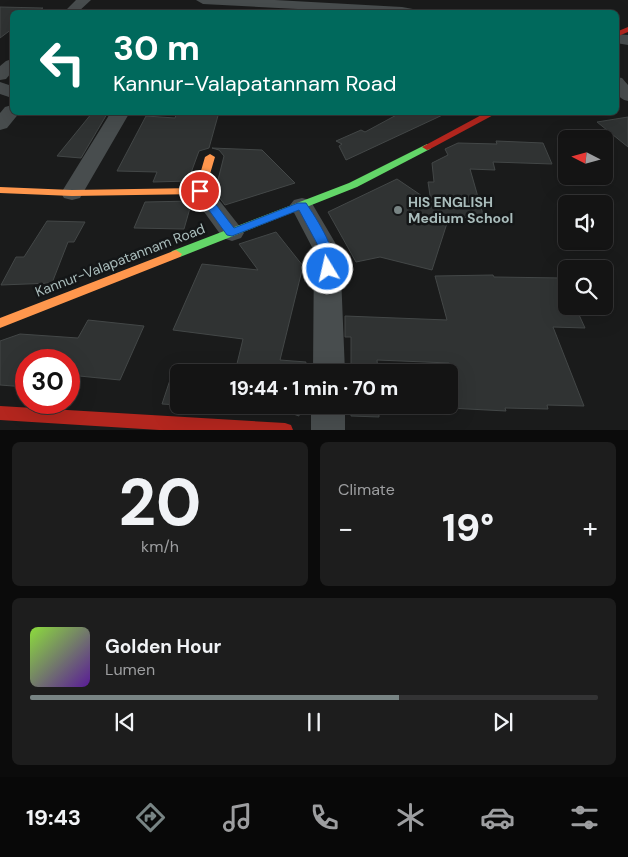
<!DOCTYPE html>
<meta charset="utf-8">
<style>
:root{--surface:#141414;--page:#1d1d1d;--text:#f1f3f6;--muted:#9d9ea0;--line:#333334;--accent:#788484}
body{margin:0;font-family:"DM Sans",sans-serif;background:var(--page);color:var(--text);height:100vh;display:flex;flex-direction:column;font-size:19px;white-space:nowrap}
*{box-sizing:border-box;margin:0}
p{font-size:16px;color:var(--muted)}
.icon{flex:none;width:28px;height:28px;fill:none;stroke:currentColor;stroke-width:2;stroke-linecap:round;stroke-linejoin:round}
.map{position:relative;height:430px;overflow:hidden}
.panel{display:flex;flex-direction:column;gap:12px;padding:12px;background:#0b0b0b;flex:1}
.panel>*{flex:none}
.banner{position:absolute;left:10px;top:10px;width:609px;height:105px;border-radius:8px;box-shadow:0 5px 20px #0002,0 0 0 1px var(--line);background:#00695c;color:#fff;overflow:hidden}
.needle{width:32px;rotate:276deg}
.buttons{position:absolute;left:558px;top:130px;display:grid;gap:10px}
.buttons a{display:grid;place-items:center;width:55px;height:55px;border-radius:8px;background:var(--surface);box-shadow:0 5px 20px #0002,0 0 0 1px var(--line);font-size:25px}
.speed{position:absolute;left:15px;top:349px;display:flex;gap:10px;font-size:25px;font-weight:700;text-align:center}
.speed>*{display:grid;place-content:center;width:65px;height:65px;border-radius:50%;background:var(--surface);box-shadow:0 5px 20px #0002,0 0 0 1px var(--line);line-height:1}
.speed .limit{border:8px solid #d22;background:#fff;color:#111}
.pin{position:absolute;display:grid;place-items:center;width:42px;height:42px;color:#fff;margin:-21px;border:2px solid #fff;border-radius:50%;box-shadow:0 1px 5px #0007}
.me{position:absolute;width:55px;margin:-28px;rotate:351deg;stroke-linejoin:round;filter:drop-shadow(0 0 4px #0008)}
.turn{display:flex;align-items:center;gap:18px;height:105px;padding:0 20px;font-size:22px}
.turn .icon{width:65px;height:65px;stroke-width:2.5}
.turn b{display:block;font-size:35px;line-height:42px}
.big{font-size:38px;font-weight:800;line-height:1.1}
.panel .card{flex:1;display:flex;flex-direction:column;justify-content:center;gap:8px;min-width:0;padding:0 18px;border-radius:8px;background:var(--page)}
.panel .dial{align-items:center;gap:0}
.dial b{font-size:65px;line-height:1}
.song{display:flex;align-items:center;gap:15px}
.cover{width:60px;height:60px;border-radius:8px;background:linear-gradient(135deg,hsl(90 70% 55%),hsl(270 70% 35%))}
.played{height:5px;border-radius:2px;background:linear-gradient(90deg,var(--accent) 65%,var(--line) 65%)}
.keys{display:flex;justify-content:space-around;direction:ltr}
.heat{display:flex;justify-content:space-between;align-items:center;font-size:28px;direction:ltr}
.panel .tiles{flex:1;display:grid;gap:12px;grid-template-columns:1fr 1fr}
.card:last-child{grid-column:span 2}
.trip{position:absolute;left:170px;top:364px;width:288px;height:50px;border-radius:8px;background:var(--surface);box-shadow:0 5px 20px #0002,0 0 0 1px var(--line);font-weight:800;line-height:50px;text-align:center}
.tabs{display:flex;height:80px;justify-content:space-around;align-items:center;background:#080808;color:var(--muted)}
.tabs .icon{width:35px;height:35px}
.tabs .current{color:var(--accent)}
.tabs b{font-size:22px;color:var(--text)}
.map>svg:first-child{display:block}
.building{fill:#303333;stroke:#434747}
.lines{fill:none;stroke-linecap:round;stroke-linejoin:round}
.street{fill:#484d4e;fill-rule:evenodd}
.fast{fill:#63d668;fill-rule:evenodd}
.slow{fill:#ff974d;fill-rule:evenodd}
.jam{fill:#b3261e;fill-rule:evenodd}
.route{fill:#1a73e8;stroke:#114b97}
.poi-dot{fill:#788484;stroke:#141617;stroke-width:2}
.labels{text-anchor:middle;stroke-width:5;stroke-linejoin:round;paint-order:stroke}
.poi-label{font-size:14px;font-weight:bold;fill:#aabdbc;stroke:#141617;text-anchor:start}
.street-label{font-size:14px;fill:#aabdbc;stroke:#141617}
</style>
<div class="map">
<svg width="628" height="430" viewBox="0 0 628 430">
<rect width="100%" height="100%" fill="#1a1b1b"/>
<path class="building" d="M0,7L43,8L36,12H12V29L0,38Z
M177,112H219L209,148L199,151L188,181L153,182L157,172L117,171L146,116L175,118Z
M402,112H449L346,160L339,146L342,144L336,141L361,130L365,132Z
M92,113L107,114L81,158L57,156Z
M628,117V147L597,122Z
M496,141L543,143L552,164L493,162L495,170L470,169L484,218L449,217L432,270L380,257L356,262L328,212L397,179L431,202L428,182H434L432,163L448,155L445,149L458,143L497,144Z
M212,148L262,150L295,183L225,205L215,192L224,156L219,150Z
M192,201L184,229L134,228L145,202Z
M47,221L85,222L74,242H68L52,283L1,285L16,257H24Z
M276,232L303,266L280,360L306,362L304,372H235L243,339L173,330L202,264L258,270L239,244Z
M493,275L494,277L563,278L566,285V306H575L585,328L553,327L584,406L547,405L548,409L505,408L506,411L449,408V363L377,360L378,372H351V337H345V316L447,320L435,276Z
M88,320L144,326L120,380L69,375V360H26V387L0,385V341L20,334L78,338Z
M173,371L200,372H179V405L162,404Z
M183,405H300L299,416L285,411Z
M351,405H379V417L351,416Z"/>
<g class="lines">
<path class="street" d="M76,0H91L78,12H64Z
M196,0H275L402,7L413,9L415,12H356L203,4Z
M616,34L628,35V45L616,43Z
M12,59V72L6,79L0,80V66L6,61Z
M616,77L622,78L628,85V101C615,98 616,89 616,77Z
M0,82L12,86V98L0,94Z
M12,105V112H20L7,128L0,130V113L5,107Z
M111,112H130L80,198L72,200L64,198L61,193Z
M200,184L208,186L241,228L244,233L241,238L232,241L223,238L189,191L192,186Z
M302,198L310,200L340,251L345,372H313L314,251L290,205L294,200Z
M311,405H345V430H311Z"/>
<path class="fast" d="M427,144L432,147L430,149L357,187L180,257H172L170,254L172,251L349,183Z"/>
<path class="slow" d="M210,154L215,157L205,191L200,194L72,196L0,193V187L72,190L196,188L205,157Z
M176,250L182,254L180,257L0,328V318Z"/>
<path class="jam" d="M628,27V32L616,37V32Z
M487,112H499L430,149L427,150L422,147Z
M0,406L285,423L291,425L293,430H159L0,420Z"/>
</g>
<path class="route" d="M200,188L204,189L234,228L298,203H306C316,218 341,255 332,272H323L321,269V251L299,210L232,236L227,235L195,191Z"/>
<circle class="poi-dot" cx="398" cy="210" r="5"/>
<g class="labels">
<g class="poi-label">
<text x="408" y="207">HIS ENGLISH<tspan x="408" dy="16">Medium School</tspan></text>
</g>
<g class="street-label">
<text transform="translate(120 260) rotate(-21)" y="5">Kannur-Valapatannam Road</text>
</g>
</g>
</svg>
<div class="buttons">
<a><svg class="needle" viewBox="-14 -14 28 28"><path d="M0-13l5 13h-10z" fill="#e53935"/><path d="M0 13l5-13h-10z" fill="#9d9ea0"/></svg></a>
<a><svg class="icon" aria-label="sound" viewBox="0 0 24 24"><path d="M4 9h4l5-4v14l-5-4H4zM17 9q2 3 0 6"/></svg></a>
<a><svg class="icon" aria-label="search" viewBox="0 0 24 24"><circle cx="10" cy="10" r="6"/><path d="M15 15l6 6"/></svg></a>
</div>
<div class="speed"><div class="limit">30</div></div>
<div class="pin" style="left:200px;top:191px;background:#d93025"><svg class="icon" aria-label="arrive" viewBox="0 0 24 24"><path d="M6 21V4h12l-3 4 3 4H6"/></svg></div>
<svg class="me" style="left:328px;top:269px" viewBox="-20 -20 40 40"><circle r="17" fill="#1a73e8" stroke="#fff" stroke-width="3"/><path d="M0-11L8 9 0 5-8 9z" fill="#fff"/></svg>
<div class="trip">19:44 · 1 min · 70 m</div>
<div class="banner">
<div class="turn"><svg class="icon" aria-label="left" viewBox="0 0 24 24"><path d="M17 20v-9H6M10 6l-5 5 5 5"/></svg><div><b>30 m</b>Kannur-Valapatannam Road</div></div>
</div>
</div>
<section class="panel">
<div class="tiles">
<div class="card dial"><b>20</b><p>km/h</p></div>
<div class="card"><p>Climate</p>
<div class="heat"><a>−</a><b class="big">19°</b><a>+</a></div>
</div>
<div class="card">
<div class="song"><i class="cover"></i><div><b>Golden Hour</b><p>Lumen</p></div></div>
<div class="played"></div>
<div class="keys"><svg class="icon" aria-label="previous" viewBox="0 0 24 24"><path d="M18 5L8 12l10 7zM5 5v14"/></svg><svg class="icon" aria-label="pause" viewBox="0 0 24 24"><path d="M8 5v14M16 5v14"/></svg><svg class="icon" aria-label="next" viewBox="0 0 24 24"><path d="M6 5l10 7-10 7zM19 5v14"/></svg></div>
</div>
</div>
</section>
<nav class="tabs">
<b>19:43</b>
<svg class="icon current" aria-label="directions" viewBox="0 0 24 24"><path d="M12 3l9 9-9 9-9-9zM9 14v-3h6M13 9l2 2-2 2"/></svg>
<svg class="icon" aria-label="music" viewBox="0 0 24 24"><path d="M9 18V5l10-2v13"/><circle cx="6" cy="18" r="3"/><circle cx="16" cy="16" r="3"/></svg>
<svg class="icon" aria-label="phone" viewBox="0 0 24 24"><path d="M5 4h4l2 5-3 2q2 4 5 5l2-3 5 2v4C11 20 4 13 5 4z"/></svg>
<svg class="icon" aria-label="climate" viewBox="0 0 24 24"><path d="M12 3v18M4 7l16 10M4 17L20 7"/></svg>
<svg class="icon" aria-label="car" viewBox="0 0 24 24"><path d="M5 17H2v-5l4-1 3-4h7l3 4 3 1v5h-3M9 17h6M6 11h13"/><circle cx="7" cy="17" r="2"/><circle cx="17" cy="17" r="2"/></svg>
<svg class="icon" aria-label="filters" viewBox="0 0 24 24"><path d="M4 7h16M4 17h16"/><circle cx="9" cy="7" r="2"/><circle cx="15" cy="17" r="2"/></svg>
</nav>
